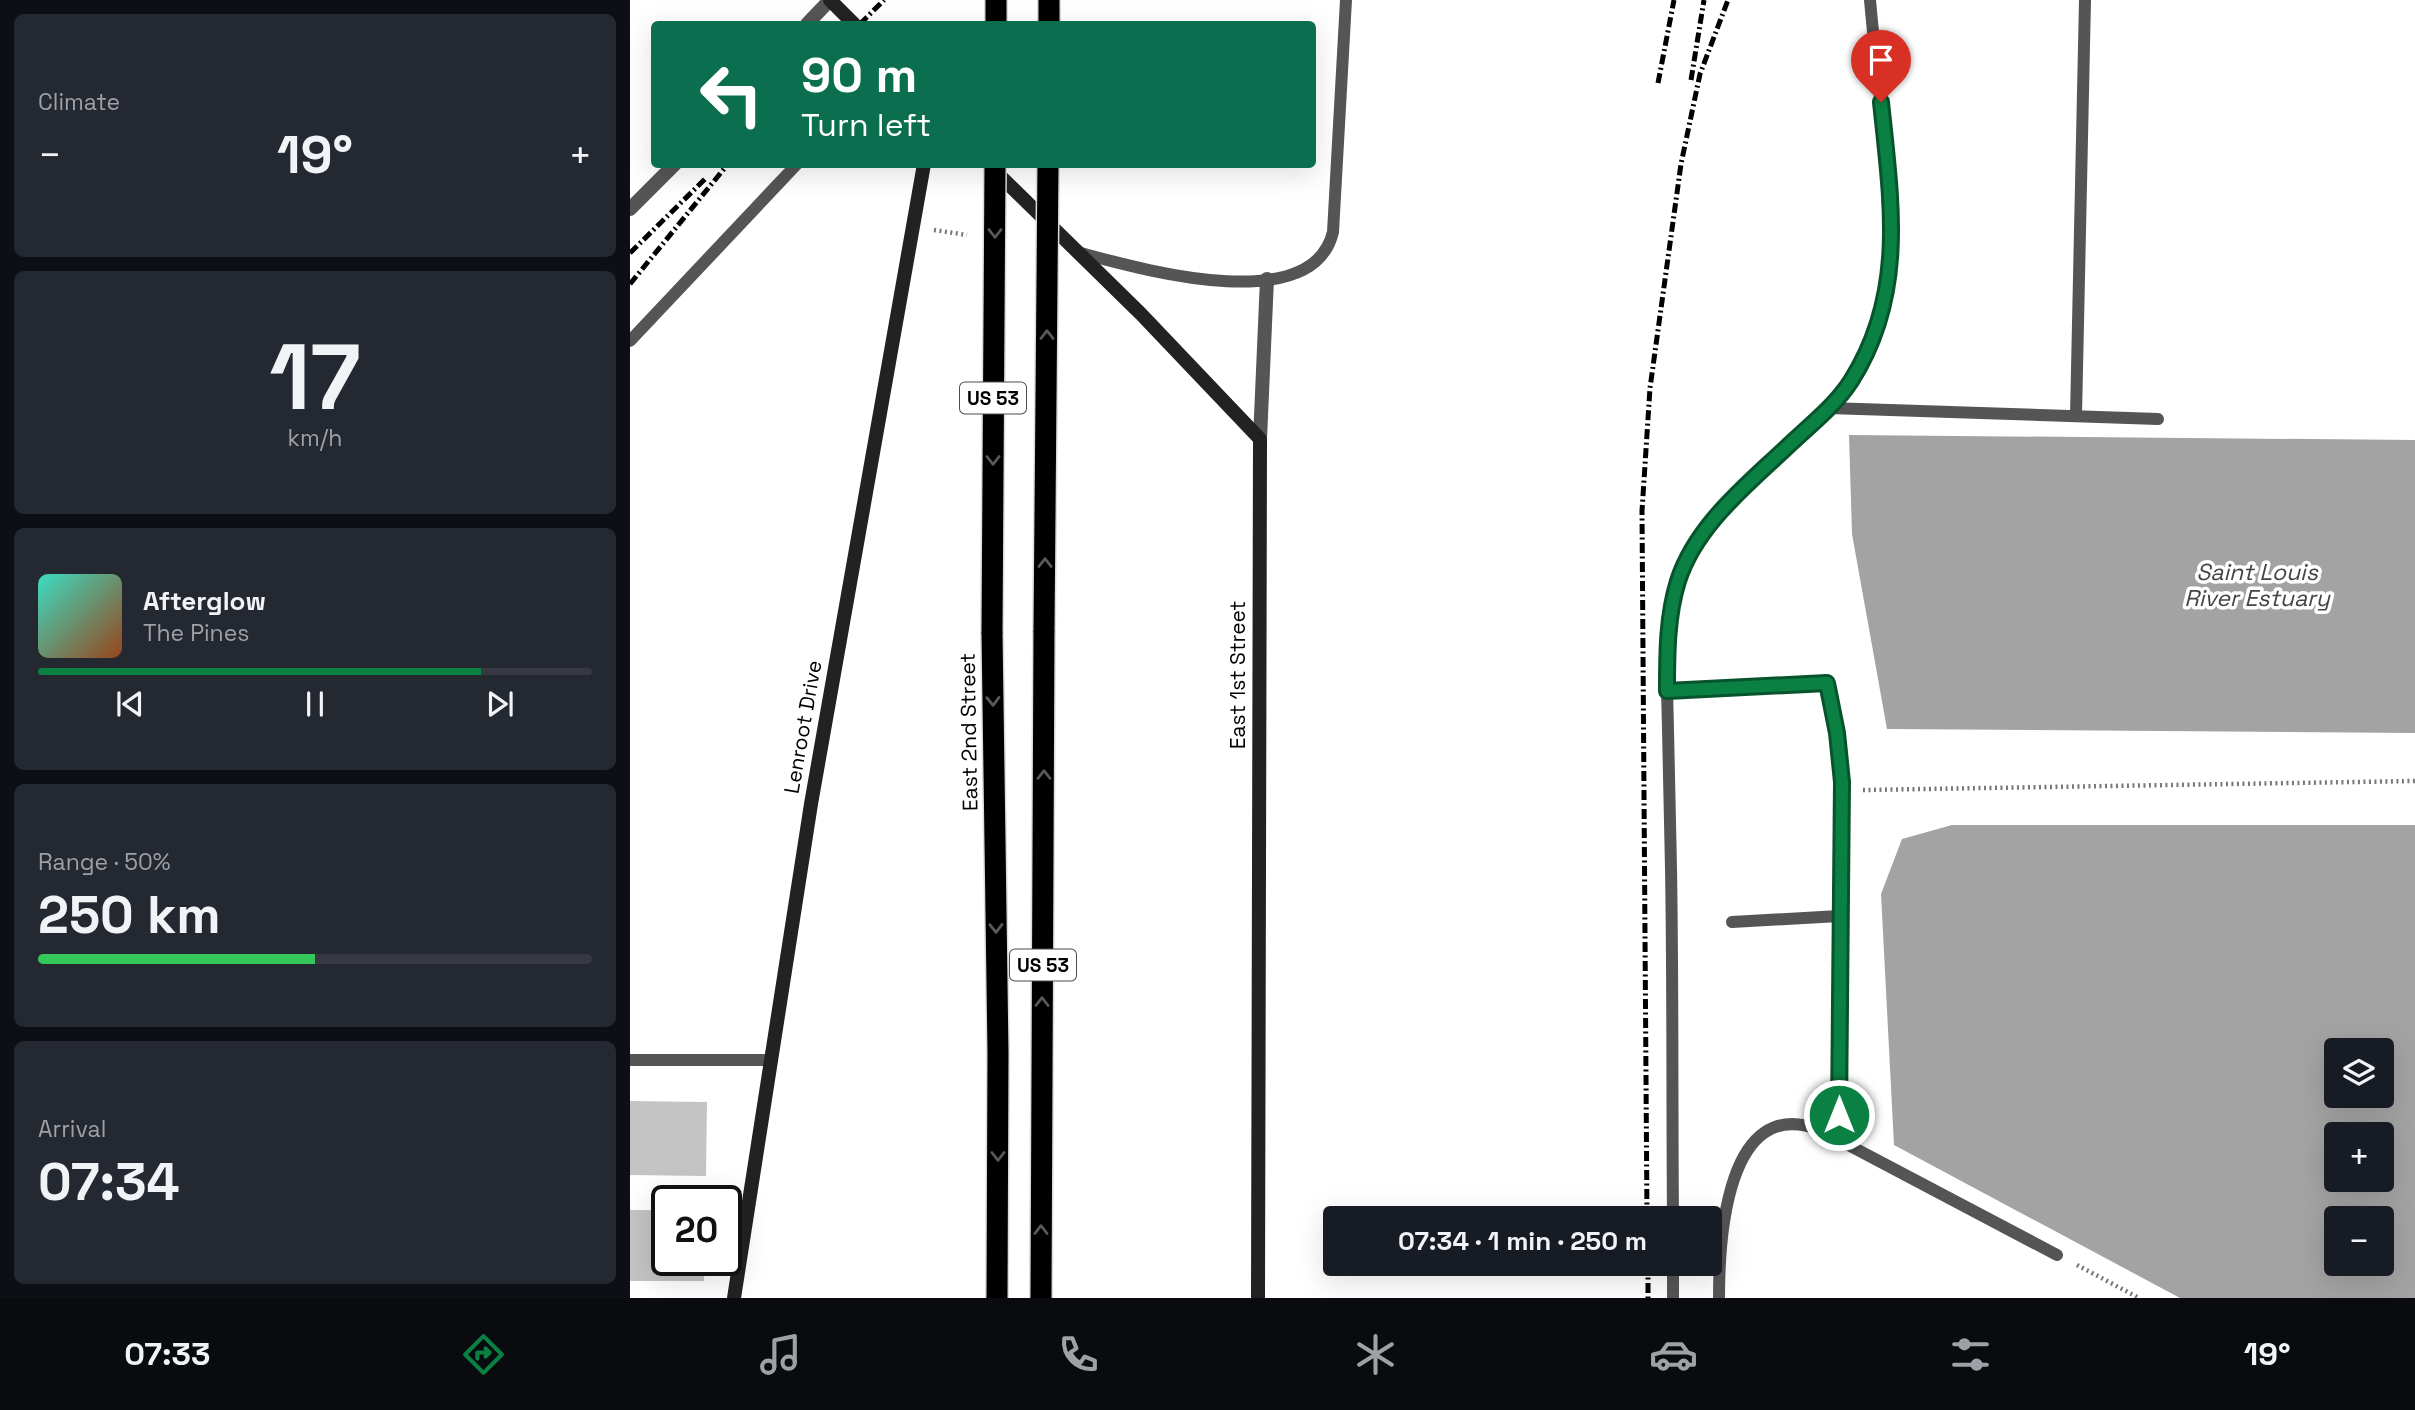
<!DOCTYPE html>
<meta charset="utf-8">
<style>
:root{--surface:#171b24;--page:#242831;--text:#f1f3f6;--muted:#9ea1a6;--line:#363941;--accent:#0b8043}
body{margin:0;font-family:"Space Grotesk",sans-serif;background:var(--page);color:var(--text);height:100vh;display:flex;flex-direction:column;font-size:26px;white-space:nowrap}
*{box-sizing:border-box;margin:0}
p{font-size:23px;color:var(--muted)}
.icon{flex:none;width:38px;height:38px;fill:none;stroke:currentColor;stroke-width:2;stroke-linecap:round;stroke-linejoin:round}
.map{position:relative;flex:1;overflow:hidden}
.sheet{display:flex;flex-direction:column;gap:14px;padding:14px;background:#0d0f14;width:630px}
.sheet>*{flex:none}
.hud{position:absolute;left:21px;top:21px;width:665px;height:147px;border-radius:7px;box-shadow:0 7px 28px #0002;background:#0b6e4f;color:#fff;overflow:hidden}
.controls{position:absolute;left:1694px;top:1038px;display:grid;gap:14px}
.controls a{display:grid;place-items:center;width:70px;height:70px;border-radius:7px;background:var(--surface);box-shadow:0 7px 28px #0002;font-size:35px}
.speed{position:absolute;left:21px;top:1185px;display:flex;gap:14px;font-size:35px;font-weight:700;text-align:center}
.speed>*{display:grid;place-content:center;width:91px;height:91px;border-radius:50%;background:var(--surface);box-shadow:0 7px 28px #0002;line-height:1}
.speed .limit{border:4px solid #111;border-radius:10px;background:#fff;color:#111}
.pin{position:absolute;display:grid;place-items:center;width:60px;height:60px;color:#fff;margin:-72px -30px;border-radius:50% 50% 50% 0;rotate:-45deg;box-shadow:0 0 7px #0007}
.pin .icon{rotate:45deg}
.me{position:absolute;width:77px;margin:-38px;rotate:0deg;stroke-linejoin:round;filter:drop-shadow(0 0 5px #0008)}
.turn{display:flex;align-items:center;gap:24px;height:147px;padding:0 35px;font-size:32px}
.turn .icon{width:91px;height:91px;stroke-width:2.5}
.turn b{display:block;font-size:49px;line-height:60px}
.big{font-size:52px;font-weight:700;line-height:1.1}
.sheet .card{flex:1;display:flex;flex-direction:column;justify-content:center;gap:10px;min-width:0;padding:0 24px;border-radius:10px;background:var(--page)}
.sheet .dial{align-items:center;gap:0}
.dial b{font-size:91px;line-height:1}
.song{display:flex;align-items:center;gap:21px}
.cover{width:84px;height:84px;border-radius:10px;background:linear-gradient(135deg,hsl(170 70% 55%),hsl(20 70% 35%))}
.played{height:7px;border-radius:4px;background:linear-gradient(90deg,var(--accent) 80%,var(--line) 80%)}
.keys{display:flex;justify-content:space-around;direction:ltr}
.heat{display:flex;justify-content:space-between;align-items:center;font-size:38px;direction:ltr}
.charge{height:10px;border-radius:5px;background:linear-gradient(90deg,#34c759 50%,var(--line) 0)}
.trip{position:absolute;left:693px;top:1206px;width:399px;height:70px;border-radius:7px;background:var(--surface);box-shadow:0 7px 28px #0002;font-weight:700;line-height:70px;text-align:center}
.menu{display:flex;height:112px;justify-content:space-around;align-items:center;background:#090b0e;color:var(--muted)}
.menu .icon{width:49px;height:49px}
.menu .on{color:var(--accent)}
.menu b{font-size:32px;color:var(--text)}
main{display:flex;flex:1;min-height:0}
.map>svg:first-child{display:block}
.water{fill:#a3a3a3;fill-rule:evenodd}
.building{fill:#c4c4c4}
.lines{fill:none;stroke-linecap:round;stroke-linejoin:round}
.highway-casing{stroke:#dbdbdb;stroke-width:24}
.path{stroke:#777;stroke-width:4.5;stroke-dasharray:2 3.5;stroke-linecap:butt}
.lane{stroke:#555;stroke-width:12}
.street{stroke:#555;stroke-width:14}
.secondary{stroke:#222;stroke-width:14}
.highway{stroke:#000;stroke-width:21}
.rail{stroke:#000;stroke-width:5;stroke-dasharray:10 3.5 2 3.5;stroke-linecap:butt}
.highway-bridge-casing{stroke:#dbdbdb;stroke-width:24;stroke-linecap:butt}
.highway-bridge{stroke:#000;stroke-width:21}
.oneway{stroke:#595959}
.route-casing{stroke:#07532c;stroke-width:18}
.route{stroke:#0b8043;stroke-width:12}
.labels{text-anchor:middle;stroke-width:7;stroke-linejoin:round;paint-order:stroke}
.shield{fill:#fff;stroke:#4c4c4c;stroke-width:2}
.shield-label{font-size:19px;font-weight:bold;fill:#000}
.street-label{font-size:21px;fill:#000;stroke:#fff}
.water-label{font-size:23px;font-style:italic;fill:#444;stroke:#fff}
</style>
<main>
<section class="sheet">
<div class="card"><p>Climate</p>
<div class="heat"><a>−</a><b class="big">19°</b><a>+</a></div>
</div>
<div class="card dial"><b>17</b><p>km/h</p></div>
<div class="card">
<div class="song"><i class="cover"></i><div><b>Afterglow</b><p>The Pines</p></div></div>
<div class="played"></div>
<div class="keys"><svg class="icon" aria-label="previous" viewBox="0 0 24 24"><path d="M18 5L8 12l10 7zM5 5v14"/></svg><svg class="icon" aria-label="pause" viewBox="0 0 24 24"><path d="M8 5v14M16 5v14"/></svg><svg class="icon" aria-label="next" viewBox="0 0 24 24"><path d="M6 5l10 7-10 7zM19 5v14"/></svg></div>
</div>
<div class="card"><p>Range · 50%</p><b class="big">250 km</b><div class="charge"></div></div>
<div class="card"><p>Arrival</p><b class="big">07:34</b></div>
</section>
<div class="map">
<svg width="1785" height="1298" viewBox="0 0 1785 1298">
<rect width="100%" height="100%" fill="#fff"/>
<path class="water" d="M1219,435L1785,440V733L1257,729L1222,534Z
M1322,825H1785V1298H1550L1264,1145L1251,894L1272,839ZM1706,1050H1752V1096H1706ZM1706,1134H1752V1180H1706ZM1706,1218H1752V1264H1706Z"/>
<path class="building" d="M0,1101L77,1102L76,1176L0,1175Z
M0,1210H37V1260H74V1281H0Z"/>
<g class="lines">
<defs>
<path id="highway" d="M366,24V0
M419,24V0
M362,632L368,1053L367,1298
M411,1298L414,631"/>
</defs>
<use href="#highway" class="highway-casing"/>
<path class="path" d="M304,230L337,235
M1233,790L1785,781
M1447,1265L1509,1298"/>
<path class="lane" d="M447,252C504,267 682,320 703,232L716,0
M0,341L167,164
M1199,408C1271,322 1266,239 1254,134C1249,89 1244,45 1240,0
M1446,416L1455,0
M1037,691L1197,683L1207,733L1212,782L1209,1139
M1102,922L1209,916
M0,1060H141
M1043,1218C1042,1101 1043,985 1041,868C1040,822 1039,776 1038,730C1037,675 1032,615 1056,563C1084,503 1151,453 1199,408L1528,419
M1043,1298V1264
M1089,1298C1089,1240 1096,1093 1190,1130L1427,1255"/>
<path class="street" d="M177,24L200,0
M0,209L45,164
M630,439L637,279"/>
<path class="secondary" d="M200,0L224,24
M364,170L511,314L630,439L628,1298
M104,1298L181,804L294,164"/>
<use href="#highway" class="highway"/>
<path class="rail" d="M230,24L254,0
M1061,80L1074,0
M1028,83L1044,0
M0,253L75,179
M0,284L98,164
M1017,1218L1012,511L1020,388L1051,164L1070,74L1098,0
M1018,1264V1298"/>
<defs>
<path id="highway-bridge" d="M414,631L418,164
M362,632L365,164"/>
</defs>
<use href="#highway-bridge" class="highway-bridge-casing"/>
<use href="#highway-bridge" class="highway-bridge"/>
</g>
<defs><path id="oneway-chevron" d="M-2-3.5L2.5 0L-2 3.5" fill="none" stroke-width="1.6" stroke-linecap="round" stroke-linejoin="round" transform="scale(1.75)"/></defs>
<g class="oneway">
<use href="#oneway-chevron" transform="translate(365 233) rotate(90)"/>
<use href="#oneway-chevron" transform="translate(417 335) rotate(-90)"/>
<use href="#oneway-chevron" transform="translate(363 460) rotate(90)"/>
<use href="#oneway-chevron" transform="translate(415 563) rotate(-90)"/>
<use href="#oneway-chevron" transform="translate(363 701) rotate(89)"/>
<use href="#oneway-chevron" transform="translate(414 775) rotate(-90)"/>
<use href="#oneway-chevron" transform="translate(366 928) rotate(89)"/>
<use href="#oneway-chevron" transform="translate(412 1002) rotate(-90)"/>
<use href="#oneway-chevron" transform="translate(368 1156) rotate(90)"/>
<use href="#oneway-chevron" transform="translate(411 1230) rotate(-90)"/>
</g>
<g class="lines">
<defs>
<path id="route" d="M1209,1115L1212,782L1207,733L1197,683L1037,691C1037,654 1037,616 1048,581C1066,525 1117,485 1158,446C1179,426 1205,406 1221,381C1277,293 1261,200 1251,102"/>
</defs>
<use href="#route" class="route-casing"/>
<use href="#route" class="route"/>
</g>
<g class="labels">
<g class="shield">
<rect x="330" y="382.5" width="66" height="31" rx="5"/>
<rect x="380" y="949.5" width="66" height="31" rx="5"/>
</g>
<g class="shield-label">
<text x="363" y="405">US 53</text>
<text x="413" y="972">US 53</text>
</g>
<g class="street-label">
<text transform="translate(608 675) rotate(-90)" y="7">East 1st Street</text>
<text transform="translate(173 727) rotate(-80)" y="7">Lenroot Drive</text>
<text transform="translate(339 732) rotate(-91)" y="7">East 2nd Street</text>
</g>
<g class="water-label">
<text x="1627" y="580">Saint Louis<tspan x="1627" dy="26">River Estuary</tspan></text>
</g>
</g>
</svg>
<div class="controls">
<a><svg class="icon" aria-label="layers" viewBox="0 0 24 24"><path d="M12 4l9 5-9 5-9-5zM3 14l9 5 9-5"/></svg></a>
<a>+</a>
<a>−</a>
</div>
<div class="speed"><div class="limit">20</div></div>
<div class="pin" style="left:1251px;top:102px;background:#d93025"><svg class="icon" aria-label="arrive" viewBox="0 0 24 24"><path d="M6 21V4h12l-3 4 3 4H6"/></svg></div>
<svg class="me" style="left:1209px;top:1115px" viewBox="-20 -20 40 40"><circle r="17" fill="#0b8043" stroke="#fff" stroke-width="3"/><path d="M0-11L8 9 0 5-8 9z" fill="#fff"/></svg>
<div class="trip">07:34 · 1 min · 250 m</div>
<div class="hud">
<div class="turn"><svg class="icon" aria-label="left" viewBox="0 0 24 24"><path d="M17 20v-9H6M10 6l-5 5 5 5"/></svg><div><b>90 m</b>Turn left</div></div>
</div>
</div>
</main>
<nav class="menu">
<b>07:33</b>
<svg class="icon on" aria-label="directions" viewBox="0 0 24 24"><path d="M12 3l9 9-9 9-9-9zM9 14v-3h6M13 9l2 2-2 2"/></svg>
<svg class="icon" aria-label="music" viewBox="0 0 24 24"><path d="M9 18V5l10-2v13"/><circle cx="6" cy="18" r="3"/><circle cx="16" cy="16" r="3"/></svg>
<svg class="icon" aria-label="phone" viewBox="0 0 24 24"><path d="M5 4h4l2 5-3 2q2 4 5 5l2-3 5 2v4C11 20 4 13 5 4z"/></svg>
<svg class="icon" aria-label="climate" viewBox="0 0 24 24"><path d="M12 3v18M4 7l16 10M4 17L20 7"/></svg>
<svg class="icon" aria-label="car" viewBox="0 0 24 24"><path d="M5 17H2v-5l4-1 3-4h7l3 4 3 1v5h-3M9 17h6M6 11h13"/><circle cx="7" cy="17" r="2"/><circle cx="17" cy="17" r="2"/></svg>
<svg class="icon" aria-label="filters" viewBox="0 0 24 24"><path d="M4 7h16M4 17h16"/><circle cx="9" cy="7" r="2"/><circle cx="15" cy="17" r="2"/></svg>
<b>19°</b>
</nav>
